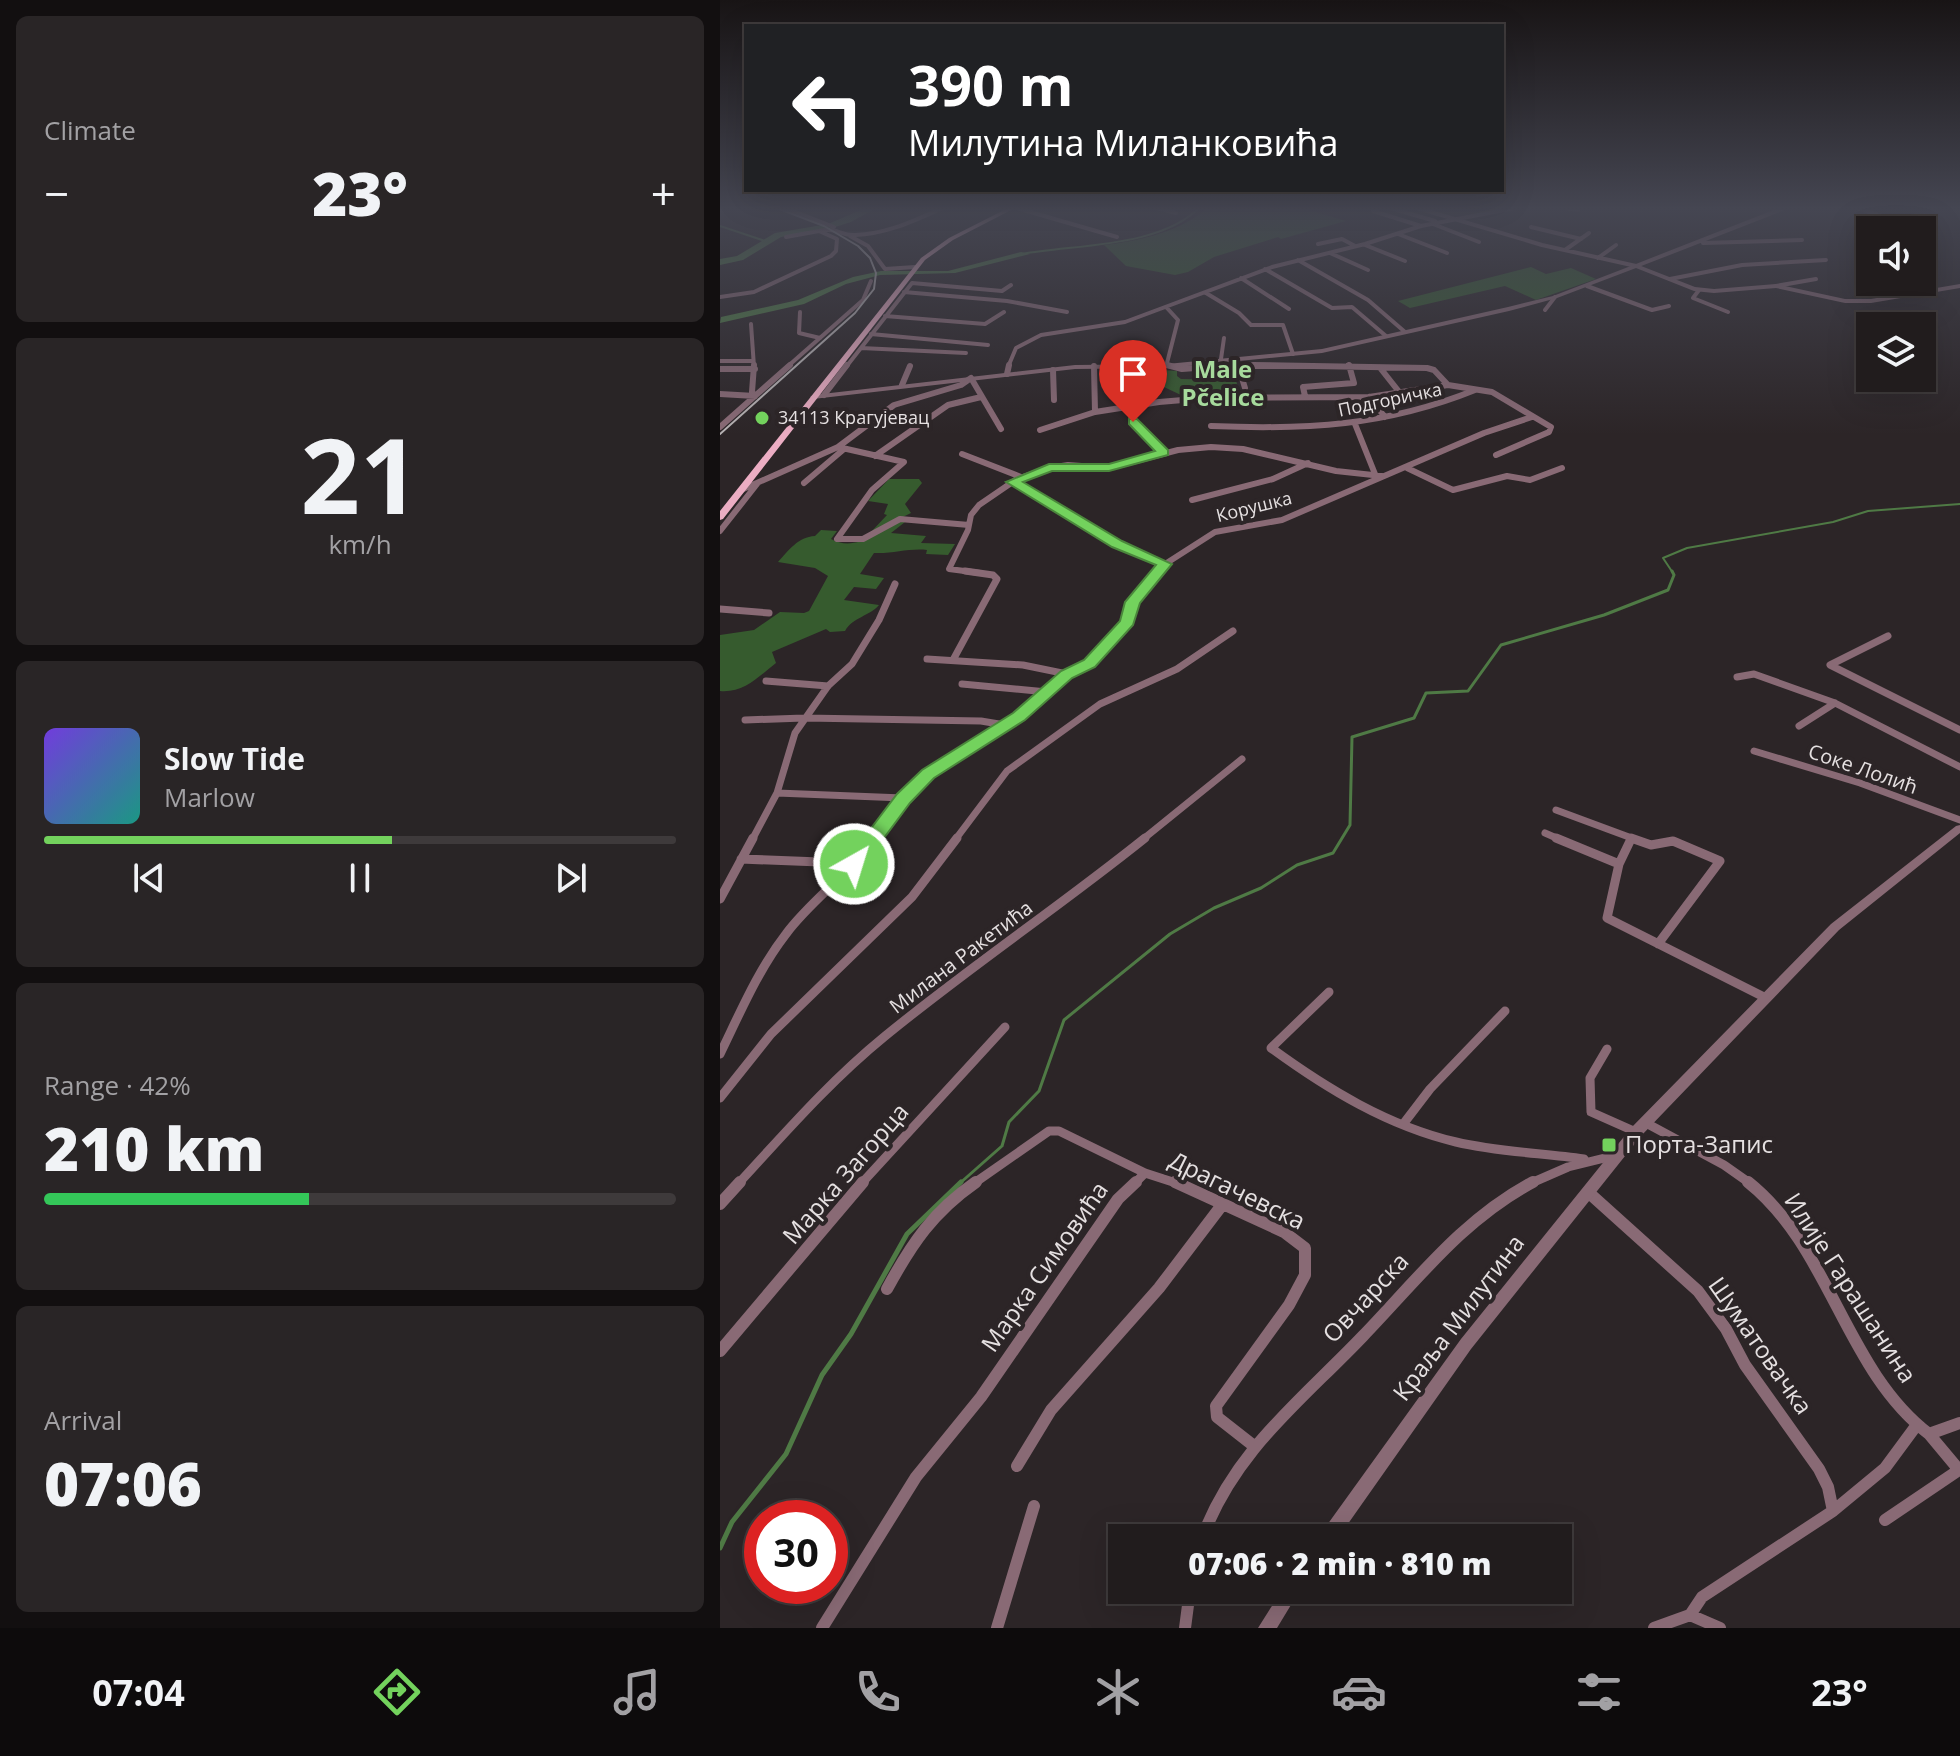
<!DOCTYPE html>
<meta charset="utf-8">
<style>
:root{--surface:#211c1d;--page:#292526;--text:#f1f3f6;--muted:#a2a1a4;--line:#3e3a3b;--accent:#73d25d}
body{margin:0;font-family:"Open Sans",sans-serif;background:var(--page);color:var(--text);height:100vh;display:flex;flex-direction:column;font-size:30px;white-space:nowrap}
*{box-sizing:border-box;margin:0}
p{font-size:26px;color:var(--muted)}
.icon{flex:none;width:44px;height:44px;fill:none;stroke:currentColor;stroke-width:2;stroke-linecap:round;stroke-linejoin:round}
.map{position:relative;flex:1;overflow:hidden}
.drawer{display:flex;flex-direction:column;gap:16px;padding:16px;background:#120f10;width:720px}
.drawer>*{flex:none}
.guide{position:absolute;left:24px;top:24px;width:760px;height:168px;border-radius:0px;box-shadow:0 8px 32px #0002,0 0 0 2px var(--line);background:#202124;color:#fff;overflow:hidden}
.controls{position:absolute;left:1136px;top:216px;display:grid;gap:16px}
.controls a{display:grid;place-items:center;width:80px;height:80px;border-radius:0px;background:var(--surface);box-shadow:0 8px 32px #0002,0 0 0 2px var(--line);font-size:40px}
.speed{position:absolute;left:24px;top:1500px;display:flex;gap:16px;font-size:40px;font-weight:700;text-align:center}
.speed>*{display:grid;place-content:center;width:104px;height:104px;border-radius:50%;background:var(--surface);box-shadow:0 8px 32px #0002,0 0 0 2px var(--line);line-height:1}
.speed .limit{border:12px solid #d22;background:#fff;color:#111}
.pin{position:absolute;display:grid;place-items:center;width:68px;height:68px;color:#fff;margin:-82px -34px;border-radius:50% 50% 50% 0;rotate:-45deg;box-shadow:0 0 8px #0007}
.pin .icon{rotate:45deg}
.me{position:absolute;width:88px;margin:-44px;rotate:39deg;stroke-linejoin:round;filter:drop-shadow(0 0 6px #0008)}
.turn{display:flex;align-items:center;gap:28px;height:168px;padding:0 32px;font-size:36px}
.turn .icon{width:104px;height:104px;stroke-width:2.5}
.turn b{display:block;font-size:56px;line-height:68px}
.big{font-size:60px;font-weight:800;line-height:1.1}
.drawer .card{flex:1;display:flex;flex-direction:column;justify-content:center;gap:12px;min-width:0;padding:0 28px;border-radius:12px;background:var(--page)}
.drawer .dial{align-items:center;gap:0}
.dial b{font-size:104px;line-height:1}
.song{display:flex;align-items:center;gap:24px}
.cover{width:96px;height:96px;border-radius:12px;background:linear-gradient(135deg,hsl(260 70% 55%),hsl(170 70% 35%))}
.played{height:8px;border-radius:4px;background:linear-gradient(90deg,var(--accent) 55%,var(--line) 55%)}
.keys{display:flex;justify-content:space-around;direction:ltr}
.heat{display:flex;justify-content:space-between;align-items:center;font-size:44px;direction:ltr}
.charge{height:12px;border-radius:6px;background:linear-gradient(90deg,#34c759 42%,var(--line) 0)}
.trip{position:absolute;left:388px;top:1524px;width:464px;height:80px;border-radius:0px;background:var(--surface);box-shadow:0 8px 32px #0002,0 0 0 2px var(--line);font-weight:800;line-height:80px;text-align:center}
.dock{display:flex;height:128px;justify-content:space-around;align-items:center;background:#0d0b0c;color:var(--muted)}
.dock .icon{width:56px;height:56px}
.dock .on{color:var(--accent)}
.dock b{font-size:36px;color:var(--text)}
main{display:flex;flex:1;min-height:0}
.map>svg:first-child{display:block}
.green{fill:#365b2e}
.water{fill:#4f7a45}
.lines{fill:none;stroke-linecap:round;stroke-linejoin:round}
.stream-far2{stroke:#4f7a45;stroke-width:2}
.stream-far1{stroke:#4f7a45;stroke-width:3}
.stream{stroke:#4f7a45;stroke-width:5}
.river{fill:#4f7a45;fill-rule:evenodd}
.minor-far4{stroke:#896a75;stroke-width:4}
.minor-far3{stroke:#896a75;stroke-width:6}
.minor-far2{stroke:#896a75;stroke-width:7}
.minor-far1{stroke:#896a75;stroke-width:9}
.minor{stroke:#896a75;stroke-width:12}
.tertiary{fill:#896a75;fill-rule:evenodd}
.primary{fill:#ecadc3;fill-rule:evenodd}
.rail{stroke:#b7b2b3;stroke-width:2}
.route{fill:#73d25d;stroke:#4b883c;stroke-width:2}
.poi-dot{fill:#73d25d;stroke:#2c2527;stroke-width:3}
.labels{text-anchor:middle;stroke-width:8;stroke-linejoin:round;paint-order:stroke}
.far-street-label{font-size:18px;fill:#e5e0e1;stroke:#2c2527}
.far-poi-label{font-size:18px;fill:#e5e0e1;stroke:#2c2527;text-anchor:start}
.street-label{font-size:20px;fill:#e5e0e1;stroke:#2c2527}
.far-district-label{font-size:24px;font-weight:bold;fill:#a7da9c;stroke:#2c2527}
.near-poi-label{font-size:24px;fill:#e5e0e1;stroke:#2c2527;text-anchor:start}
.near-street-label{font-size:24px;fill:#e5e0e1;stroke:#2c2527}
</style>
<main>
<section class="drawer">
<div class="card"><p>Climate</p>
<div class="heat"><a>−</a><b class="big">23°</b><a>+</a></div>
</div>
<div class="card dial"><b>21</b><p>km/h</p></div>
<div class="card">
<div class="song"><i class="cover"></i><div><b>Slow Tide</b><p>Marlow</p></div></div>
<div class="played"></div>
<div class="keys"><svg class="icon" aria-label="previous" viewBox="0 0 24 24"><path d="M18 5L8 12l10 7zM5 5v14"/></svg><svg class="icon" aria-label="pause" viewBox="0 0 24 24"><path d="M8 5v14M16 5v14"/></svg><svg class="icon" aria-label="next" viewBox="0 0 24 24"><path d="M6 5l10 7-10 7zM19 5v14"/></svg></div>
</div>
<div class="card"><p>Range · 42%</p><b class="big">210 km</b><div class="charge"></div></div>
<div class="card"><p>Arrival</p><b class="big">07:06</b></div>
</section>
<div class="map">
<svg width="1240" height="1628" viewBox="0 0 1240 1628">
<rect width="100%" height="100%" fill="#2c2527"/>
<path class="green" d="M489,207H579L626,221L561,239L558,237L494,257L468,272L455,275L406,266L384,245C420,241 462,231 489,207Z
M811,267L826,274L851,268L876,279L816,300L785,286L690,308L678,301Z
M442,370L457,371V376L461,379L516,380L517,384L510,385V397L463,396L444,387L416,391L419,376L438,375Z
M169,479H199L202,483L185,504L191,513L150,533L167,515L164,514L168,504L148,501Z
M177,522H185L171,533L206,536L201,543L235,544L228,555L206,554L207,550C189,548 173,554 154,553L140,574L164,578L156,589L134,587L124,600L159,605C150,616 133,617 125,631L110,632L106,629L52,652L56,663C38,677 24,693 0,691V635L34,630L60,612L84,613L89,611L108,576L95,568L58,562C69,550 78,537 95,536L101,530L117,531L111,539C134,552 157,533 177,522Z"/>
<path class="water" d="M301,252L310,254L235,273L160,275L126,284L84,304L0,323L1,317L78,300L133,277L161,271H228Z"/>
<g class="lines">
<path class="stream-far2" d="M0,226L48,242
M302,254C356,244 440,248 480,207
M953,573L943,558L967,548L1113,522L1148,511L1240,504"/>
<path class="stream-far1" d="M239,1184L282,1146L289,1122L319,1091L344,1020L450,934L494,908L541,888L577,865L613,853L630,825L632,737L694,718L706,693L748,691L781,645L884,615L948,590L954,575L952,571"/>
<path class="stream" d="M0,1548L12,1522L66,1454L102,1375L131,1334L187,1234L241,1182"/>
<path class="river" d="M148,207H158L131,222L112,228L61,237L23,260L0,265V259L17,256L55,233L108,224Z"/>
<path class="minor-far4" d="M63,207L114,227
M293,207L397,237
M433,207L456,213
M694,207L822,245L916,266L1067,207
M839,207L858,210
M1135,207L1185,224
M670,208L715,221
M653,211L701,226
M713,224L759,242
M811,227L861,239
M678,234L727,253
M130,236L148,246L165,269L195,267
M66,237L99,231
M983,243L1082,240
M598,244L622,239L635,246
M645,245L685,261
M845,250L869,233
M610,253L648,270
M878,258L896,245
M578,260L648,300L685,332
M545,269L612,308L632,307L666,336
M521,278L569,309
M950,279L1022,265L1106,260
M867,286L932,310L949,306
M1056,286L1096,279
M979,290L973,298L1008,312
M184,292L287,301L347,312
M486,293L519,313L531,325H563L573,354
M0,297L34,292L111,256L116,251L117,239L99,231C119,227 120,236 135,235C168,234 195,220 225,207
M447,308L458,320L447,363V366L453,367
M825,310L835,297
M80,312L79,333L100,338
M165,316L265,324L284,312
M31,324L34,367
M151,334L268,345
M141,348L246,353
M501,359L504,338
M0,361H32
M67,367L143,300L151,281
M126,367L192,283L282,291L291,285
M288,367L296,348L321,335L405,322L552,267L645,244L701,226L800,207
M487,367H659"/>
<path class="minor-far3" d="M447,365L462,369L515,365
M518,365L525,388
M533,365L707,368L714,370L728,385L772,392L831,427L829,432L776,455
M374,366L375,412
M0,369H35
M661,369L680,393
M333,370L334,400
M287,374L289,365
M182,385L190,366
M0,394L35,396L32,392L34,365
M104,395L127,365
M585,396L583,387L634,383L629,365
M649,397L665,417
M408,406L413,422L443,453
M635,424L655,474
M491,426C586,430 666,426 755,390
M0,427L70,365
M320,430L375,412L439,402L487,398L649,397L728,385
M118,447L184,462L152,490L117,539H143L180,519L249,525
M242,454L301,477
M155,456L228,405L261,397
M687,468L733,490L787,476L810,480L842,468
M293,482L397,544L445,564
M84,483L124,449
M21,490L118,447L174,405L241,385L251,378L281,429
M472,500L553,479L588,463
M0,531L37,484
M260,573L229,569L248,530L251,515L259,505L297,479L329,468L348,465L389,468L458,450L491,447L523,449L616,471L662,476
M436,573L442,566L495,532L562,520L764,433L812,417"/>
<path class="minor-far2" d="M0,609L49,613
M1168,636L1110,665L1240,730
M207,659L303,665L347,674
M233,660L277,579L273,575L245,571
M1017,677L1034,674L1115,703L1240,767
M46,681L108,686
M242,684L327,692
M85,718L261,721L285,725
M25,720L84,718
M1079,726L1115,703
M1034,751L1140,783L1240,820
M57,793L183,798
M836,810L917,840
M825,833L841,840
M32,840L57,793L75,733L108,686L132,664L159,620L175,584
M154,840L183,798L208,774L299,716L347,674L369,664L408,622L412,602L438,571
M235,840L287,771L380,704L457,669L513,631
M422,840L522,759"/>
<path class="minor-far1" d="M836,838L899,864L911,839
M911,838L931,845L953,841L1000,861L938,944
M21,859L100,862
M899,864L887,918L1044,997
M0,899L33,838
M609,992L551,1048C607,1089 668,1126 736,1142C778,1152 822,1153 864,1159
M887,1049L870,1078L871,1112L916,1132
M0,1054C20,1013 38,970 66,934C92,899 130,874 155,838
M0,1098L51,1034L192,897L237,838
M684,1123L710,1089L785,1011
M926,1123L1004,1165L1031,1184
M18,1184C65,1133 110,1081 164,1037C248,968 339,907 425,838
M141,1184L285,1027
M253,1184L329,1131H339L425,1173L459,1184
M414,1184L425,1173
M809,1184L848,1167L897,1155"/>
<path class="minor" d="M455,1182L564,1232L585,1248V1275L569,1305L496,1406L497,1417L534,1446
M1028,1182C1111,1248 1125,1370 1209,1434L1240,1423
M868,1192L978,1291L1006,1329L1025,1365L1099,1469L1108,1487L1113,1511
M0,1204L20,1182
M167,1289C192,1243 213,1212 256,1182
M0,1351L143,1182
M297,1466L331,1410L439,1288L502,1205
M1165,1520L1239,1470L1209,1434
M482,1538C515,1450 580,1402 643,1336C697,1280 743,1219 813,1182
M970,1615L982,1597L1113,1511L1165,1468L1196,1426
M102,1628L196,1477L261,1397L398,1199L416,1182
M277,1628L314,1506
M465,1628L470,1590
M934,1628L970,1615L1000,1628"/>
<path class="tertiary" d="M916,264L975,287L994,289L1056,284L1125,299H1151L1240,284V288L1151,303H1125L1056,288L994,293L974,291L916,268L837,298L789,311L602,353L447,368L355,369L93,399L90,397L93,395L355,365L447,364L602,349L788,307L833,296Z
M1240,825V833L1119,930L921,1136L751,1349L618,1538H600L602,1532L741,1339L911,1128L1111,924L1236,826Z
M562,1590H580L557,1628H538Z"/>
<path class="primary" d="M290,207H297L233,240L205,260L3,519L0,520V511L201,258L229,238Z"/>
<path class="rail" d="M0,434L135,313L154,289L156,273L150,258L138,246L104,226L54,207"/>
</g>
<linearGradient id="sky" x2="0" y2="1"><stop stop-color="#181415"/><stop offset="0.48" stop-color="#454652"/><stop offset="1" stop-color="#454652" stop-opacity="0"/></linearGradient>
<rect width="1240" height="435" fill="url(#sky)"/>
<path class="route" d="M409,419H417L448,450V455L389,471H332L303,482L402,541L452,564L420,603L413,625L375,667L352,678L305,720L214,778L190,803L141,869H127L125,864L127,860L177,794L202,770L293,713L341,671L364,660L400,621L405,602L436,565L392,547L286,482L329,464H389L435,451L409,424Z"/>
<g class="poi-dot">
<circle cx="42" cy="418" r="8"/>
<rect x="881" y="1137" width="16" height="16" rx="4"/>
</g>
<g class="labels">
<g class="far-street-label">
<text transform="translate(670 400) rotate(-12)" y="6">Подгоричка</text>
<text transform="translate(534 507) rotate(-14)" y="6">Корушка</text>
</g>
<g class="far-poi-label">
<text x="58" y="424">34113 Крагујевац</text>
</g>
<g class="street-label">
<text transform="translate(1143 769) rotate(19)" y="7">Соке Лолић</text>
<text transform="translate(241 957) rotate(-37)" y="7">Милана Ракетића</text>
</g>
<g class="far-district-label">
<text x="503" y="378">Male<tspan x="503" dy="28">Pčelice</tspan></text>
</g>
<g class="near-poi-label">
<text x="905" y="1153">Порта-Запис</text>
</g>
<g class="near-street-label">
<text transform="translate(126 1174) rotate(-49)" y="8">Марка Загорца</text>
<text transform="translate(517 1191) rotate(26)" y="8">Драгачевска</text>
<text transform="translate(325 1267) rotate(-55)" y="8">Марка Симовића</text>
<text transform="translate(1130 1288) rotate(57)" y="8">Илије Гарашанина</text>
<text transform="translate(646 1298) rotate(-47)" y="8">Овчарска</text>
<text transform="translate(739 1318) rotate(-53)" y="8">Краља Милутина</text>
<text transform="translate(1040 1346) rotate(55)" y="8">Шуматовачка</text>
</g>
</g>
</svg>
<div class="controls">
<a><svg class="icon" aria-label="sound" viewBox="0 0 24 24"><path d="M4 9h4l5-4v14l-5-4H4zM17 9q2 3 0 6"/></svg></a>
<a><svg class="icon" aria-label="layers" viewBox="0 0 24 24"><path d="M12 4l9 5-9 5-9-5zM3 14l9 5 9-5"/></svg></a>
</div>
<div class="speed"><div class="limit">30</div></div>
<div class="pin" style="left:413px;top:422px;background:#d93025"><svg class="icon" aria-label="arrive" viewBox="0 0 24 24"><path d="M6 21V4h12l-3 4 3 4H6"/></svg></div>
<svg class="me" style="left:134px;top:864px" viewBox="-20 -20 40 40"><circle r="17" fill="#73d25d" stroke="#fff" stroke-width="3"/><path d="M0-11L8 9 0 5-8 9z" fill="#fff"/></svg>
<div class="trip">07:06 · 2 min · 810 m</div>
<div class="guide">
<div class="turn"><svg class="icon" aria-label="left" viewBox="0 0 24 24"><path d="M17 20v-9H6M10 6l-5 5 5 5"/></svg><div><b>390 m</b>Милутина Миланковића</div></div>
</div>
</div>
</main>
<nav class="dock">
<b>07:04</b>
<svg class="icon on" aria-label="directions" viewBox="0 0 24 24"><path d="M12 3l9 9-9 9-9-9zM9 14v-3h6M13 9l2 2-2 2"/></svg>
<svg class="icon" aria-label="music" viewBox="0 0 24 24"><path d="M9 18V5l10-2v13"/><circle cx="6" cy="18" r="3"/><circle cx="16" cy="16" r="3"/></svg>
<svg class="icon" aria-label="phone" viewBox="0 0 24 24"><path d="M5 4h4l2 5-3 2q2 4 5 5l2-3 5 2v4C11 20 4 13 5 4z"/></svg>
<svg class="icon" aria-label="climate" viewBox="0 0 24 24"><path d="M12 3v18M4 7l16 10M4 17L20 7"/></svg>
<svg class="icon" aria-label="car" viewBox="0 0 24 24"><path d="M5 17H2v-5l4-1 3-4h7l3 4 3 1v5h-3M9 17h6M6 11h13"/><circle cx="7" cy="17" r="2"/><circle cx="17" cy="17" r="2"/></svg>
<svg class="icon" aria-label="filters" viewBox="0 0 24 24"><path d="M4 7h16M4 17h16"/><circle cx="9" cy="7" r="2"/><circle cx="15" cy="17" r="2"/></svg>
<b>23°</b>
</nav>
